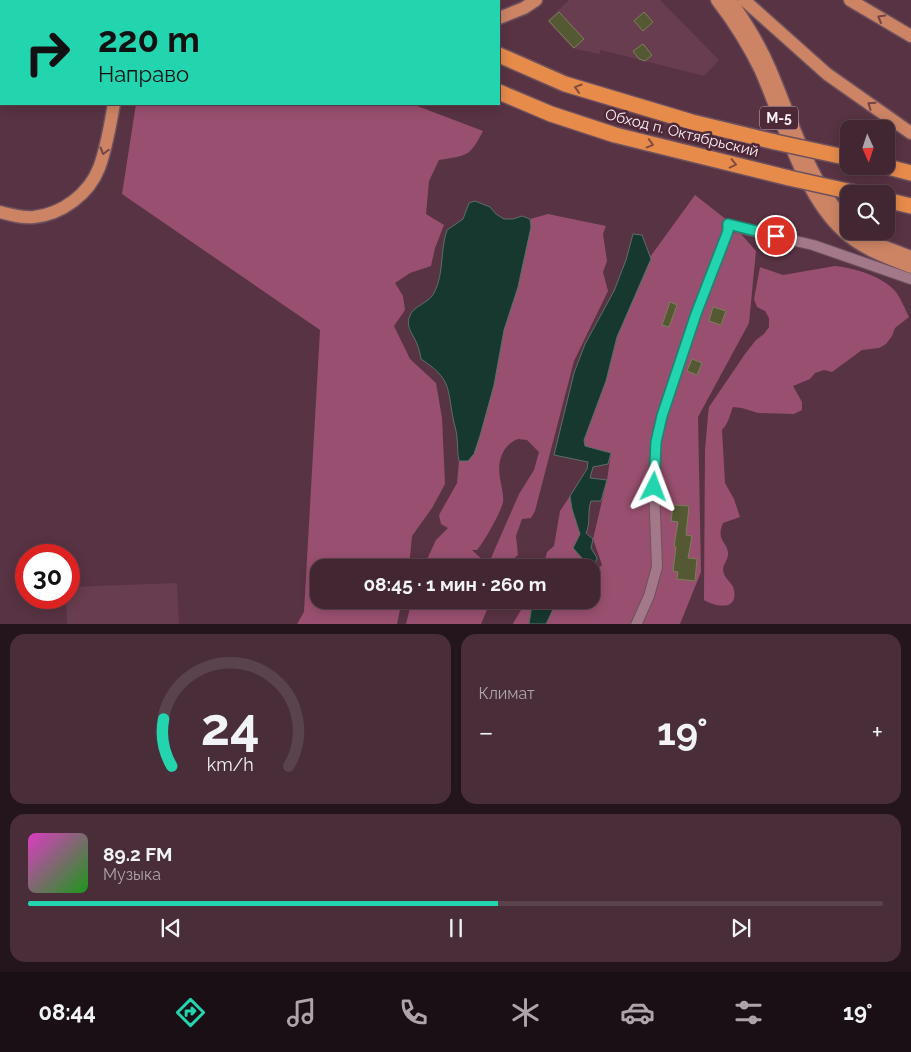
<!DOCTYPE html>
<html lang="ru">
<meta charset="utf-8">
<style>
:root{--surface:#422632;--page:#492e3a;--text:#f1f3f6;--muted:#aea5ac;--line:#5a434d;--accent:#23d5af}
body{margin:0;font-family:Raleway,sans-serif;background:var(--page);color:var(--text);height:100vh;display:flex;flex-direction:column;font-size:19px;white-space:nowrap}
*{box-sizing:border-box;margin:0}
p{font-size:16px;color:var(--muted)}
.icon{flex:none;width:28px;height:28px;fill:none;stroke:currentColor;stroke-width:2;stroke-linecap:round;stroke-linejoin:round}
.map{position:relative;height:624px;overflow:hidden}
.sheet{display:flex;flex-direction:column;gap:10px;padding:10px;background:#24151c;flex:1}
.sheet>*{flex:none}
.top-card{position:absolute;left:0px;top:0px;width:500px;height:105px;box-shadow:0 2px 12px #0003,0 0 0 1px var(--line);background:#23d5af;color:#111;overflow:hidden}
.needle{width:32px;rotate:177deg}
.buttons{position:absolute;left:840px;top:120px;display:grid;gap:10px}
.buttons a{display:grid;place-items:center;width:55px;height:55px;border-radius:10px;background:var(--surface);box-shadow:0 2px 12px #0003,0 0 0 1px var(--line);font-size:25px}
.speed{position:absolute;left:15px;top:544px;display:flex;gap:10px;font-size:25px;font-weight:700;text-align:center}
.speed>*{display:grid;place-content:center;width:65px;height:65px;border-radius:50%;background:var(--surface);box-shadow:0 2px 12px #0003,0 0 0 1px var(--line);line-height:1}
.speed .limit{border:8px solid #d22;background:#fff;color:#111}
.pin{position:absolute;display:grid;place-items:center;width:42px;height:42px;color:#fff;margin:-21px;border:2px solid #fff;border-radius:50%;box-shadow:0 1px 5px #0007}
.me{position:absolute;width:55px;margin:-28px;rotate:3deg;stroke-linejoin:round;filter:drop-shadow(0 0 4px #0008)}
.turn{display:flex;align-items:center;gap:18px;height:105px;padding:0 15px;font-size:22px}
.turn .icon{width:65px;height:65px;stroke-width:2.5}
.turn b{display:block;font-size:35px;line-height:42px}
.big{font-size:38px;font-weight:700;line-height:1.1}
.sheet .tile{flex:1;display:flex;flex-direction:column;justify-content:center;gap:8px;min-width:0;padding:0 18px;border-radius:15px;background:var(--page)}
.sheet .dial{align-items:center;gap:0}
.dial svg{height:130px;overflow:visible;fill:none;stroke:var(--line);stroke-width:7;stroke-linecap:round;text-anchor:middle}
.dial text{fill:var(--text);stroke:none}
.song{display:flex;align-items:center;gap:15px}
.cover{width:60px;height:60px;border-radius:8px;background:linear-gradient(135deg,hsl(310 70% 55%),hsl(120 70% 35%))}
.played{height:5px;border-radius:2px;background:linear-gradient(90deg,var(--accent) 55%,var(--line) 55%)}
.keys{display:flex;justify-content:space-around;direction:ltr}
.heat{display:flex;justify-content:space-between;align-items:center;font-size:28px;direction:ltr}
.sheet .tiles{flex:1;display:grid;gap:10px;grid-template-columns:1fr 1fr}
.tile:last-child{grid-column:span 2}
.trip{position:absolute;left:310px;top:559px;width:290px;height:50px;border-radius:15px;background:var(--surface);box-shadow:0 2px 12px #0003,0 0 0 1px var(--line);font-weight:700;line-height:50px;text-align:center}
.menu{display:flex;height:80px;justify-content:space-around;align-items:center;background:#1a0f14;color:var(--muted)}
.menu .icon{width:35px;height:35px}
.menu .selected{color:var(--accent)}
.menu b{font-size:22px;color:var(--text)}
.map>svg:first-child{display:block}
.built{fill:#683d4f}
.green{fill:#995070;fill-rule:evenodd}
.water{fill:#17382f;stroke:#5c6f6a}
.building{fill:#555933;stroke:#7b8058}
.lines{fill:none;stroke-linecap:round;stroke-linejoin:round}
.minor-casing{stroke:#6e515e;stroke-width:12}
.major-casing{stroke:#6e515e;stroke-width:15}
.highway-casing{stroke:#6e515e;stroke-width:18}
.minor{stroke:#a37989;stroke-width:10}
.major{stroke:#cc8464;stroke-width:12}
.highway{stroke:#e78b4b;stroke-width:15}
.highway-bridge-casing{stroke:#6e515e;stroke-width:18;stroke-linecap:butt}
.highway-bridge{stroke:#e78b4b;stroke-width:15}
.oneway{stroke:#734445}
.oneway2{stroke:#834b3f}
.route-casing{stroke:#178a72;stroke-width:12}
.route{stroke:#23d5af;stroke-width:9}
.labels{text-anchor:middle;stroke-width:5;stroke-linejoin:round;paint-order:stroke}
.shield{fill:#4d2938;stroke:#c8b4bc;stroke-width:1}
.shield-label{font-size:14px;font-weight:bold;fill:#fdeff4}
.street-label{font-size:15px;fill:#fdeff4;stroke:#4d2938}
</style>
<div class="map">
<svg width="911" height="625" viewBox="0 0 911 625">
<rect width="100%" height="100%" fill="#583343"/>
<path class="built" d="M569,0H660L719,60L704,76L601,50L599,54L572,48L547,21Z
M177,583L179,624H67L66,598H69V587Z"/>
<path class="green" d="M136,104H412L483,131C469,158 467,155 439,160L429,181L426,214L444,225L435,248L431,266L410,273L395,283L403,296L405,310L394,326L410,359L436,383L442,418L445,484L432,508L412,536L409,567L319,568V600H402L397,624H297L304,612L320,330L122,194Z
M695,195L732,224L756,251L749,323L698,417L701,572L680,624L546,625L556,602L559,600H591V575L602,565L593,539L607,480L611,453L585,446L584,440L606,381L617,337L650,257Z
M548,214L606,226L603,234L607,261L603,272L608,291L574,361L535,511L531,518L522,519L516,536L518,555L504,567L423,568L436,540L448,528L441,524L439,515L457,483L459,461H468L494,385L504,330L518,287L531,227L530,219ZM518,439L527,440L539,452L534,470L519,494L488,565L472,550H477C483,544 502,510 503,502C504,494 501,486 500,478C497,462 502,445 518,439Z
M835,266C855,268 882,276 896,292C901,299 905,309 909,317L895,328L892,336L886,344L879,348L862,350L832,372L824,370L815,373L810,379L793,386L802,402V410L794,414L758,413L742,408L733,407C729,416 729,423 722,430L725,483L734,499L740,517L723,523C715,542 729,542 728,555C727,562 721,566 724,574C726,580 733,583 734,590C738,611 716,607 704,600L705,450L708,415L709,407L745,354L756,340L764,334L769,327V318L765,311L757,307L754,299L760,267L783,275Z
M570,496L572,509L580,535L573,548L582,558L579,567L543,568L547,552L554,546L560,511Z
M412,600H491L481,624H406Z
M527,600H544L532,605L529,624L512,625Z"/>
<path class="water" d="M475,201L490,207L496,214L504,219H513L522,216L530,219L531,227L518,287L504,330L494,385L480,436L474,454L468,461H459C457,453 458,446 457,438C457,431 454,425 453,418C447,386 451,379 421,359C420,354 419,348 417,344C414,335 406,329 409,318C412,305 430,304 435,291C444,272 440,251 447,230L463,219L469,203Z
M633,234L642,235L651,259L617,337L606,381L584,440L585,446L611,453L608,464L593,467L590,478L607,480L601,501H591C587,512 591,523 586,533L593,539L591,548L597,558L591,575V568L579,567L582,558L573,548L580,534L572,509L570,496L587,469L588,462L554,455L574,373L585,344L614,291L626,260Z
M544,600H559L556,603L546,624H529L532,605Z"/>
<path class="building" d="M559,12L584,39L574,48L549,21Z
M644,12L653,22L643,31L634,21Z
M643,44L652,55L645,61L639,59L633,51Z
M670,302L677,305L669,327L662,325Z
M713,307L726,311L721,325L709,321Z
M692,359L702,363L697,375L687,371Z
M673,505L689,506L686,535L692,536L688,558L697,559L695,581L677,579L678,572L673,571L676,547L674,546L678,522L671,521Z"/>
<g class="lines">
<defs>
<path id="minor" d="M636,625L649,596L657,567L654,487L656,442L662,416L696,314L728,231L727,225L813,245L911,279"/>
<path id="major" d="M402,0L405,1
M717,0C734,22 749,46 761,71C783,121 803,196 844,232C862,249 888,258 911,267
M730,0C745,21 760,45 770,69C791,118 811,186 849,224
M744,0L827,74L911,133
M850,0L911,36
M131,1V0
M499,18L524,8L536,0
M0,212C11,215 22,218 34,217C62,214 89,194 99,168C107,147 110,125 114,104
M859,231L880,245L911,257"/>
<path id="highway" d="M311,0L313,1
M385,0L387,1
M499,55L565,84L692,122L775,142
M499,92L551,114L615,135L789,178
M884,166L911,173
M886,200L911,206"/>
</defs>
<use href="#minor" class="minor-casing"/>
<use href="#major" class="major-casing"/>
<use href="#highway" class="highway-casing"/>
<use href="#minor" class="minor"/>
<use href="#major" class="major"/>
<use href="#highway" class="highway"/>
<defs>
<path id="highway-bridge" d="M775,142L849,158
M789,178L861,194"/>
</defs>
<use href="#highway-bridge" class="highway-bridge-casing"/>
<use href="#highway-bridge" class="highway-bridge"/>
</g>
<defs><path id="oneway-chevron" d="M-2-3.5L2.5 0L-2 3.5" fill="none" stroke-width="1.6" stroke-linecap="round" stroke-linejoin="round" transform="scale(1.25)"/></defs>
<g class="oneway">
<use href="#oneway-chevron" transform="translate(881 18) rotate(-150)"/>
<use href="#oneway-chevron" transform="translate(871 105) rotate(-145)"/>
<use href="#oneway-chevron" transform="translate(104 151) rotate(106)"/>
</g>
<g class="oneway2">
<use href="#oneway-chevron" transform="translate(578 88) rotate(-163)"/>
<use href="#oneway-chevron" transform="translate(650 144) rotate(15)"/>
<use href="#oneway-chevron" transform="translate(733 164) rotate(13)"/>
</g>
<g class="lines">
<defs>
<path id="route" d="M654,487L656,442L662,416L696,314L728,231V224L776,236"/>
</defs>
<use href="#route" class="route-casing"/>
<use href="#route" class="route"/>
</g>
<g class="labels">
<rect class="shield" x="760" y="106.5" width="38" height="23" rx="4"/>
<g class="shield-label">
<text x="779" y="123">М-5</text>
</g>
<g class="street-label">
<text transform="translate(682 133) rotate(14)" y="5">Обход п. Октябрьский</text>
</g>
</g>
</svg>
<div class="buttons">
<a><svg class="needle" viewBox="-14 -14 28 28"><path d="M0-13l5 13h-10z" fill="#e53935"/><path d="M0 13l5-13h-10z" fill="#aea5ac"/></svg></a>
<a><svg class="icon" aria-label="search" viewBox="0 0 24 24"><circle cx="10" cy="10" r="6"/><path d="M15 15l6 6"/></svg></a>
</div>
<div class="speed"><div class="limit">30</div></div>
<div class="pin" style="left:776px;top:236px;background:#d93025"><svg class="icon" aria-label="arrive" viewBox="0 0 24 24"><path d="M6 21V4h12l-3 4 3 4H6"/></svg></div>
<svg class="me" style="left:654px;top:487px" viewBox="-20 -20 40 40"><path d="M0-17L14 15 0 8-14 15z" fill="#23d5af" stroke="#fff" stroke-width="4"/></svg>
<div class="trip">08:45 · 1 мин · 260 m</div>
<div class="top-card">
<div class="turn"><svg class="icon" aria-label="right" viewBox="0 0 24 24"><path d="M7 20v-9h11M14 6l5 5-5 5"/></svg><div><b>220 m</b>Направо</div></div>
</div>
</div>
<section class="sheet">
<div class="tiles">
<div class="tile dial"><svg viewBox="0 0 100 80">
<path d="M14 69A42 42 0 1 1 86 69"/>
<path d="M14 69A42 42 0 0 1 9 40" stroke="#23d5af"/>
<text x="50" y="56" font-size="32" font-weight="700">24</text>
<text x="50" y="72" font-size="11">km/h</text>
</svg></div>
<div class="tile"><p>Климат</p>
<div class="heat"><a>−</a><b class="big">19°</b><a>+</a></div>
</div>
<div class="tile">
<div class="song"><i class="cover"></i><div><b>89.2 FM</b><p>Музыка</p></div></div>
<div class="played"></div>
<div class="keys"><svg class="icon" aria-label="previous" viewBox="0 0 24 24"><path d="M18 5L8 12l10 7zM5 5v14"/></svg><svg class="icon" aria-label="pause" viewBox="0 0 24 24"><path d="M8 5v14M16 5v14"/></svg><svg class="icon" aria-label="next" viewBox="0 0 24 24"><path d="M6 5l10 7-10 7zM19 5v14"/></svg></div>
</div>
</div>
</section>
<nav class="menu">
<b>08:44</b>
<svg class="icon selected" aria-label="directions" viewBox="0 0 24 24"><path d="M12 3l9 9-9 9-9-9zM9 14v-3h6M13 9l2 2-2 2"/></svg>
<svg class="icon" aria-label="music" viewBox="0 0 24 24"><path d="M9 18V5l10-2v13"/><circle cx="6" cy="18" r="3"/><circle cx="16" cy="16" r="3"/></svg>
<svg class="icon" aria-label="phone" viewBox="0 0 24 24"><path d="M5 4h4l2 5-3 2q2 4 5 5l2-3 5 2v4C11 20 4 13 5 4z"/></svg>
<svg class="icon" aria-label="climate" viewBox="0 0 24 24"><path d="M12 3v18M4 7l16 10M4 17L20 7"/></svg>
<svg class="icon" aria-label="car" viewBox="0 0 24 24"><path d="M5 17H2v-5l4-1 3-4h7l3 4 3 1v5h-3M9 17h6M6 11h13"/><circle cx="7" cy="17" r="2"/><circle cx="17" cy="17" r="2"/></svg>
<svg class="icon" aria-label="filters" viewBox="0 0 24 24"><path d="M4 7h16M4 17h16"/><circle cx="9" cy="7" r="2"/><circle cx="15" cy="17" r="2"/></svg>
<b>19°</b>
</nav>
